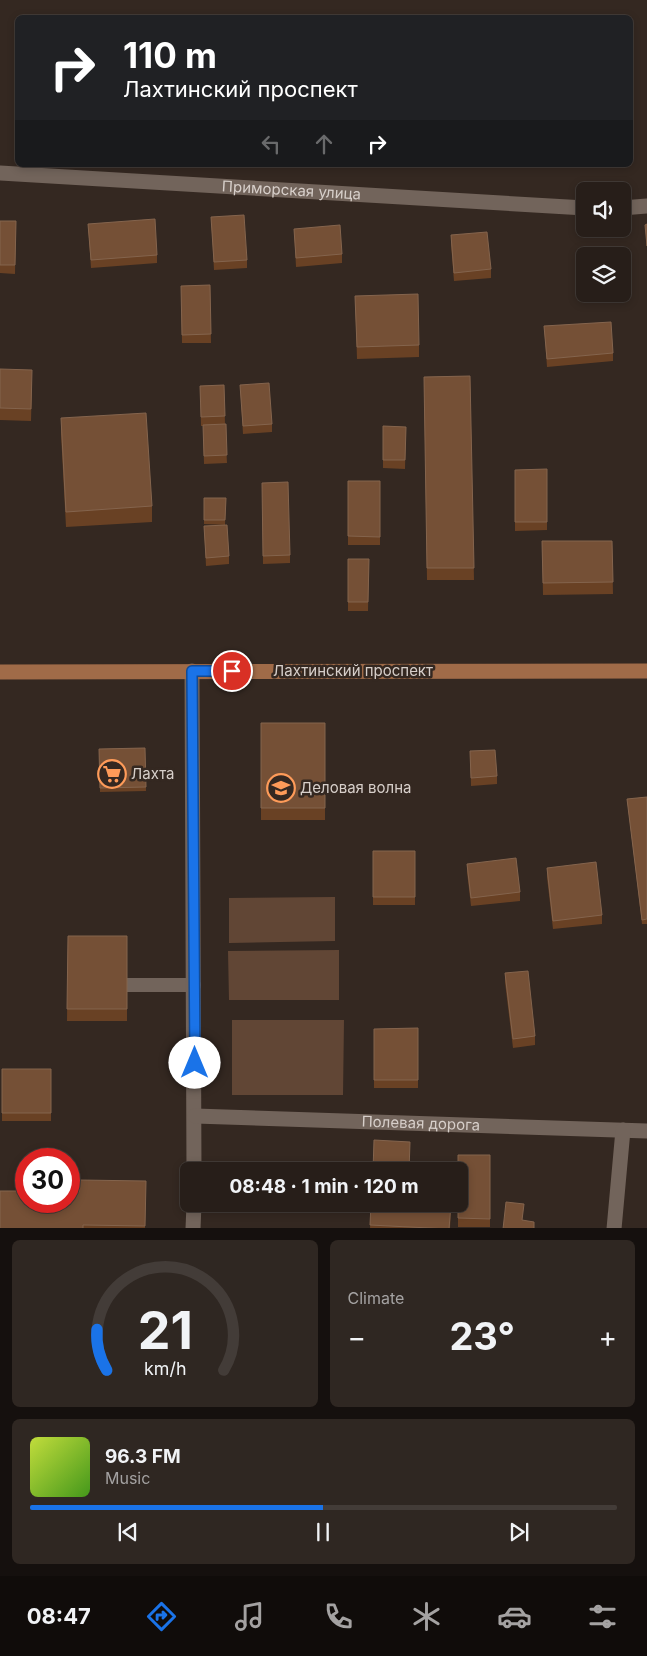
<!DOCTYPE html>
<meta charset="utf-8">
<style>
:root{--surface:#271e19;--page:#2f2722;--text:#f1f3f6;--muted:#a4a2a2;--line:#433c38;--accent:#1a73e8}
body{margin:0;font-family:Inter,sans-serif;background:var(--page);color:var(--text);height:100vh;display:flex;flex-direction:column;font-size:19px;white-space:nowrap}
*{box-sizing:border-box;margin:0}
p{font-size:16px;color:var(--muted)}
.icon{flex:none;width:28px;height:28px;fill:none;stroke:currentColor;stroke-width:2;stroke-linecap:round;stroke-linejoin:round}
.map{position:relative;height:1228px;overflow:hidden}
.sheet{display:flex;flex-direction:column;gap:12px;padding:12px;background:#15100e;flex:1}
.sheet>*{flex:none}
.top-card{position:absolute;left:15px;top:15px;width:618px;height:152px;border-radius:8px;box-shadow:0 2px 8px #0003,0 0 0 1px var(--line);background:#202124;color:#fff;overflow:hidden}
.fabs{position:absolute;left:576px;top:182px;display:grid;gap:10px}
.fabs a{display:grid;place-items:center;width:55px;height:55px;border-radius:8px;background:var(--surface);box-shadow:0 2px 8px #0003,0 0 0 1px var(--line);font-size:25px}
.speed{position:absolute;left:15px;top:1148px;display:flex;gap:10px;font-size:25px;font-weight:700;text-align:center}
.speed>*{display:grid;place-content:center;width:65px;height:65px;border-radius:50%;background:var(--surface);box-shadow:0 2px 8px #0003,0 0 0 1px var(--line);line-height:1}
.speed .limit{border:8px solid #d22;background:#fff;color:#111}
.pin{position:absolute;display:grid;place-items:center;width:42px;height:42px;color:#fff;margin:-21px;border:2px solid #fff;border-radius:50%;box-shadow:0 1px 5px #0007}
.me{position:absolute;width:55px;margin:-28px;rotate:0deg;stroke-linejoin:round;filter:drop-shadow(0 0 4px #0008)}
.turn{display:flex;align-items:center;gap:18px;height:105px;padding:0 25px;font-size:22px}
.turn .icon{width:65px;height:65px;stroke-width:2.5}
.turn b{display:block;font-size:35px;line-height:42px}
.lanes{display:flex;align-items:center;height:48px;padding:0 25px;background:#0003;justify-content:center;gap:25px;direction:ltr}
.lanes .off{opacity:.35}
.big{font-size:38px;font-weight:700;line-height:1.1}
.sheet .card{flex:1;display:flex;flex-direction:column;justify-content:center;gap:8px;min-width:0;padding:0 18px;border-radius:8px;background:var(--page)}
.sheet .dial{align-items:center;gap:0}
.dial svg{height:130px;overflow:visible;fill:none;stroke:var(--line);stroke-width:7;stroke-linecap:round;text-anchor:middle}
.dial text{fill:var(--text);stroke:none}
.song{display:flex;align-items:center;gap:15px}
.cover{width:60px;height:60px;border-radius:8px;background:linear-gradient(135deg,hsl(70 70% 55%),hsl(100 70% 35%))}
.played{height:5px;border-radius:2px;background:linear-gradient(90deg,var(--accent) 50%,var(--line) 50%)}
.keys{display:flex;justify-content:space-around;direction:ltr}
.heat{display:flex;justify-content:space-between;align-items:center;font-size:28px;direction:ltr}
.sheet .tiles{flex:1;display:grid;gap:12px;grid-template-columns:1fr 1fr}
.card:last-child{grid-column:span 2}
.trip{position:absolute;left:180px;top:1162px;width:288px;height:50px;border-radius:8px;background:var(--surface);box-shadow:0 2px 8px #0003,0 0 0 1px var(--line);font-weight:700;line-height:50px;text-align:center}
.dock{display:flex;height:80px;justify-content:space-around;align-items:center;background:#100c0a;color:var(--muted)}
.dock .icon{width:35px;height:35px}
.dock .on{color:var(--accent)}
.dock b{font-size:22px;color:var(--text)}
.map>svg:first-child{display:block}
.green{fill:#614635}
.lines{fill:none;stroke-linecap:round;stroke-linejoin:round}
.service{stroke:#72645b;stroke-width:14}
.minor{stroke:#72645b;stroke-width:15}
.primary{stroke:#a06b48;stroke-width:15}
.wall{fill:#694124}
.building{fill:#755036;stroke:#84644d}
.route-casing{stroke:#114b97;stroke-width:12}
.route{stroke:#1a73e8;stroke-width:9}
.labels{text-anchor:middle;stroke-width:5;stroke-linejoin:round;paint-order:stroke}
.street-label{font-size:15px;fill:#d7cfca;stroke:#342821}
.poi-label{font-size:15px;fill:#d7cfca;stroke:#342821;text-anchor:start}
</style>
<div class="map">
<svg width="647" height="1229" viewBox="0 0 647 1229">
<rect width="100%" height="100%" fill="#342821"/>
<path class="green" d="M335,897V941L229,943V898Z
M339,950V1000H229L228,951Z
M232,1020H344L343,1095H232Z"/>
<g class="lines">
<path class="service" d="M127,985H194"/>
<g class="minor">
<path id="s1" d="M0,173L585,208"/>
<path d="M622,208L647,206"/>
<path d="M192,671L194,1171"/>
<path id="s2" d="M195,1116L647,1131"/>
<path d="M193,1229L194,1204"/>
<path d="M614,1229L623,1130"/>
</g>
<path class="primary" d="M0,672L647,671"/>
</g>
<path class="wall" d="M211,217L247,260V268L214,270Z
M0,221H16L15,274L0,273Z
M88,224L157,255V263L91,268Z
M294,229L342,254V263L296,267Z
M451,235L491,269V278L454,281L451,244Z
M210,285L211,343H182L181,286Z
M355,296L419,345V357L357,359Z
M544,326L613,353V361L547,367Z
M0,369L32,382L31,421L0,420Z
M470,376L474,580H427L424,377Z
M224,385L225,424L227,463L204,464L203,426H201L200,386Z
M240,385L272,424V432L243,434Z
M61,418L152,506V522L66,527L61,434Z
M383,426L406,427L405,469L383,468Z
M547,469V530L515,531V470Z
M348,481H380V545H348Z
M262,483L290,555V563L263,564Z
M204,498H226L225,525L229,556V564L206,566L204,526L225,525L204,524Z
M542,541H612L613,594L543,595Z
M348,559H369L368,611H348Z
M261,723H325V820H261Z
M145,748L146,791L100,792L99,749Z
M470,751L497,776V784L471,786Z
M647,797V924H642L627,799Z
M373,851H415V905H373Z
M467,864L520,892V901L471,906L467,872Z
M547,868L602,915V924L553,929L547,877Z
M68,936H127V1021H67Z
M505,973L535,1036V1045L513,1048L505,982Z
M418,1028V1088H374V1029Z
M2,1069H51V1121H2Z
M490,1155V1227H458V1204Z
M146,1181L145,1229H0L79,1192Z
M231,1204H253V1209H231Z
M371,1204H451L450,1229H370Z"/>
<path class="building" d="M244,215L247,260L214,262L211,217Z
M155,219L157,255L91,260L88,224Z
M0,221H16L15,265H0Z
M647,224V246L645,225Z
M340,225L342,254L296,258L294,229Z
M487,232L491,269L454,273L451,235Z
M210,285L211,334L182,335L181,286Z
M418,294L419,345L357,347L355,296Z
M611,322L613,353L547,359L544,326Z
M0,369L32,370L31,409L0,408Z
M470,376L474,568H427L424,377Z
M269,383L272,424L243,426L240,385Z
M224,385L225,416L201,417L200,386Z
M146,413L152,506L66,512L61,418Z
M226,424L227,455L204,456L203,425Z
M383,426L406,427L405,460H383Z
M547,469V522H515V470Z
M348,481H380V537L348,536Z
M288,482L290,555L263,556L262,483Z
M204,498H226L225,520H204Z
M227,525L229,556L206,558L204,526Z
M542,541H612L613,582L543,583Z
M348,559H369L368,602H348Z
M261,723H325V808H261Z
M145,748L146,787L100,788L99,749Z
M495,750L497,776L471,778L470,751Z
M647,797V919L642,920L627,799Z
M373,851H415V897H373Z
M516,858L520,892L471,898L467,864Z
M596,862L602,915L553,921L547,868Z
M68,936H127V1009H67Z
M528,971L535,1036L513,1039L505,973Z
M418,1028V1080H374V1029Z
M2,1069H51V1113H2Z
M374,1140L410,1142L409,1171H373Z
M458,1155H490V1219L458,1218V1204H459V1171H458Z
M230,1169H253V1171H230Z
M80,1180L146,1181L145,1226L83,1225V1229H0V1191H26V1201H69V1192H79Z
M506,1202L524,1204L522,1220L534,1222V1229H503Z
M371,1204H451L449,1229L370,1225Z"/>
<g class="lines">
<defs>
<path id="route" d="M195,1063L192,671H232"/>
</defs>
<use href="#route" class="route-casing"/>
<use href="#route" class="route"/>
</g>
<defs>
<symbol id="supermarket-ring" viewBox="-11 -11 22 22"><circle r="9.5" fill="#342821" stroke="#fe9b59" stroke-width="1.5"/><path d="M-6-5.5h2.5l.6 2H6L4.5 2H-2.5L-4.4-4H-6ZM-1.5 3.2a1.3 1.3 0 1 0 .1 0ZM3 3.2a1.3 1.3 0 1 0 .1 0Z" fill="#fe9b59"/></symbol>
<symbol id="school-ring" viewBox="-11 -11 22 22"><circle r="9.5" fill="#342821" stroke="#fe9b59" stroke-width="1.5"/><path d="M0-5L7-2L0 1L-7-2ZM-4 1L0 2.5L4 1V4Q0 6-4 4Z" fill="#fe9b59"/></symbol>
</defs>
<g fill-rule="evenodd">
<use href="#supermarket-ring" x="96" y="758" width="32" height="32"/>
<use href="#school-ring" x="265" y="772" width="32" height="32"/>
</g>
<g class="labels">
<g class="street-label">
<text dy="5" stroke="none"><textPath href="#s1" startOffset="292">Приморская улица</textPath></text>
<text x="353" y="676">Лахтинский проспект</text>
<text dy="5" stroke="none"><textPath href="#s2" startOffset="226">Полевая дорога</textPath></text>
</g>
<g class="poi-label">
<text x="131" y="779">Лахта</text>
<text x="300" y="793">Деловая волна</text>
</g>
</g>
</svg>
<div class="fabs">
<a><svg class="icon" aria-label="sound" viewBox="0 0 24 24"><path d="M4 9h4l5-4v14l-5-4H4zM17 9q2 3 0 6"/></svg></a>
<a><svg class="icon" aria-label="layers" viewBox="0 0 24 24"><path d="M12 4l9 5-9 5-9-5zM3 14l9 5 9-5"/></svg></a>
</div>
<div class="speed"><div class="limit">30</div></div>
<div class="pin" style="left:232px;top:671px;background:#d93025"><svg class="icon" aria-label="arrive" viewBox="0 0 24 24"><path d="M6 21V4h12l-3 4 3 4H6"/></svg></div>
<svg class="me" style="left:195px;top:1063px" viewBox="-20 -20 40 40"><circle r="19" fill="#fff"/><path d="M0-13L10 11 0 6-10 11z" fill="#1a73e8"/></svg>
<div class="trip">08:48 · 1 min · 120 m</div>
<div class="top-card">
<div class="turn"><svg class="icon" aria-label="right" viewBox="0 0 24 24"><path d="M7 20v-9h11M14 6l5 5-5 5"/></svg><div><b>110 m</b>Лахтинский проспект</div></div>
<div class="lanes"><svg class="icon off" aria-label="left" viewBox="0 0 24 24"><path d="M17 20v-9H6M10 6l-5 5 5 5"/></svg><svg class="icon off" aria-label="ahead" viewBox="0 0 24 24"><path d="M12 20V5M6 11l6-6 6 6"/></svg><svg class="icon" aria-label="right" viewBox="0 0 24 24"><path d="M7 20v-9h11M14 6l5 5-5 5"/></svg></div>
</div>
</div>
<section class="sheet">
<div class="tiles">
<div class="card dial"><svg viewBox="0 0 100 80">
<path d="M14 69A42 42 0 1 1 86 69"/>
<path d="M14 69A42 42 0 0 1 8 44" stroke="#1a73e8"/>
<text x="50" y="56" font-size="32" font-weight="700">21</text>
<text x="50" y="72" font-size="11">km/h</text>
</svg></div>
<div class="card"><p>Climate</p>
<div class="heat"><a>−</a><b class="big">23°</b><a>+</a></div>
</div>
<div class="card">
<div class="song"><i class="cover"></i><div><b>96.3 FM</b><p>Music</p></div></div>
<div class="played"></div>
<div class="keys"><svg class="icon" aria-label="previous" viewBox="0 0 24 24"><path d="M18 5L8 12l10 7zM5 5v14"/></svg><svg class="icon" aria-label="pause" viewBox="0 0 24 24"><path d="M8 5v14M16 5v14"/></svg><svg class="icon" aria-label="next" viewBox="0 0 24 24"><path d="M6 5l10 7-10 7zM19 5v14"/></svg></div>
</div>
</div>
</section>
<nav class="dock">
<b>08:47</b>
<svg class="icon on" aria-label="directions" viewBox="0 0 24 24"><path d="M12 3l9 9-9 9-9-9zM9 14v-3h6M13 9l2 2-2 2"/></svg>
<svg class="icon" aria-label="music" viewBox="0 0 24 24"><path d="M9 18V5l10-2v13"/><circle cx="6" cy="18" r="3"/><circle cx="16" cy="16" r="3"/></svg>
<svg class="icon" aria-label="phone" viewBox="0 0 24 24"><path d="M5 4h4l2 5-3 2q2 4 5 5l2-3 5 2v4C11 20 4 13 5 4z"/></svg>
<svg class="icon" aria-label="climate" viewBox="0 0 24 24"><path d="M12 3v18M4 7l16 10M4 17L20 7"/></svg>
<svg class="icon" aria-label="car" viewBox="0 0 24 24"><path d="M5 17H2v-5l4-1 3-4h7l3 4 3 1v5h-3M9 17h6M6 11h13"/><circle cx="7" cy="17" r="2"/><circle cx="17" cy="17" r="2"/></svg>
<svg class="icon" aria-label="filters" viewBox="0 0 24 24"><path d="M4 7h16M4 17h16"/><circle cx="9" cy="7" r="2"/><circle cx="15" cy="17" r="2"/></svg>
</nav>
